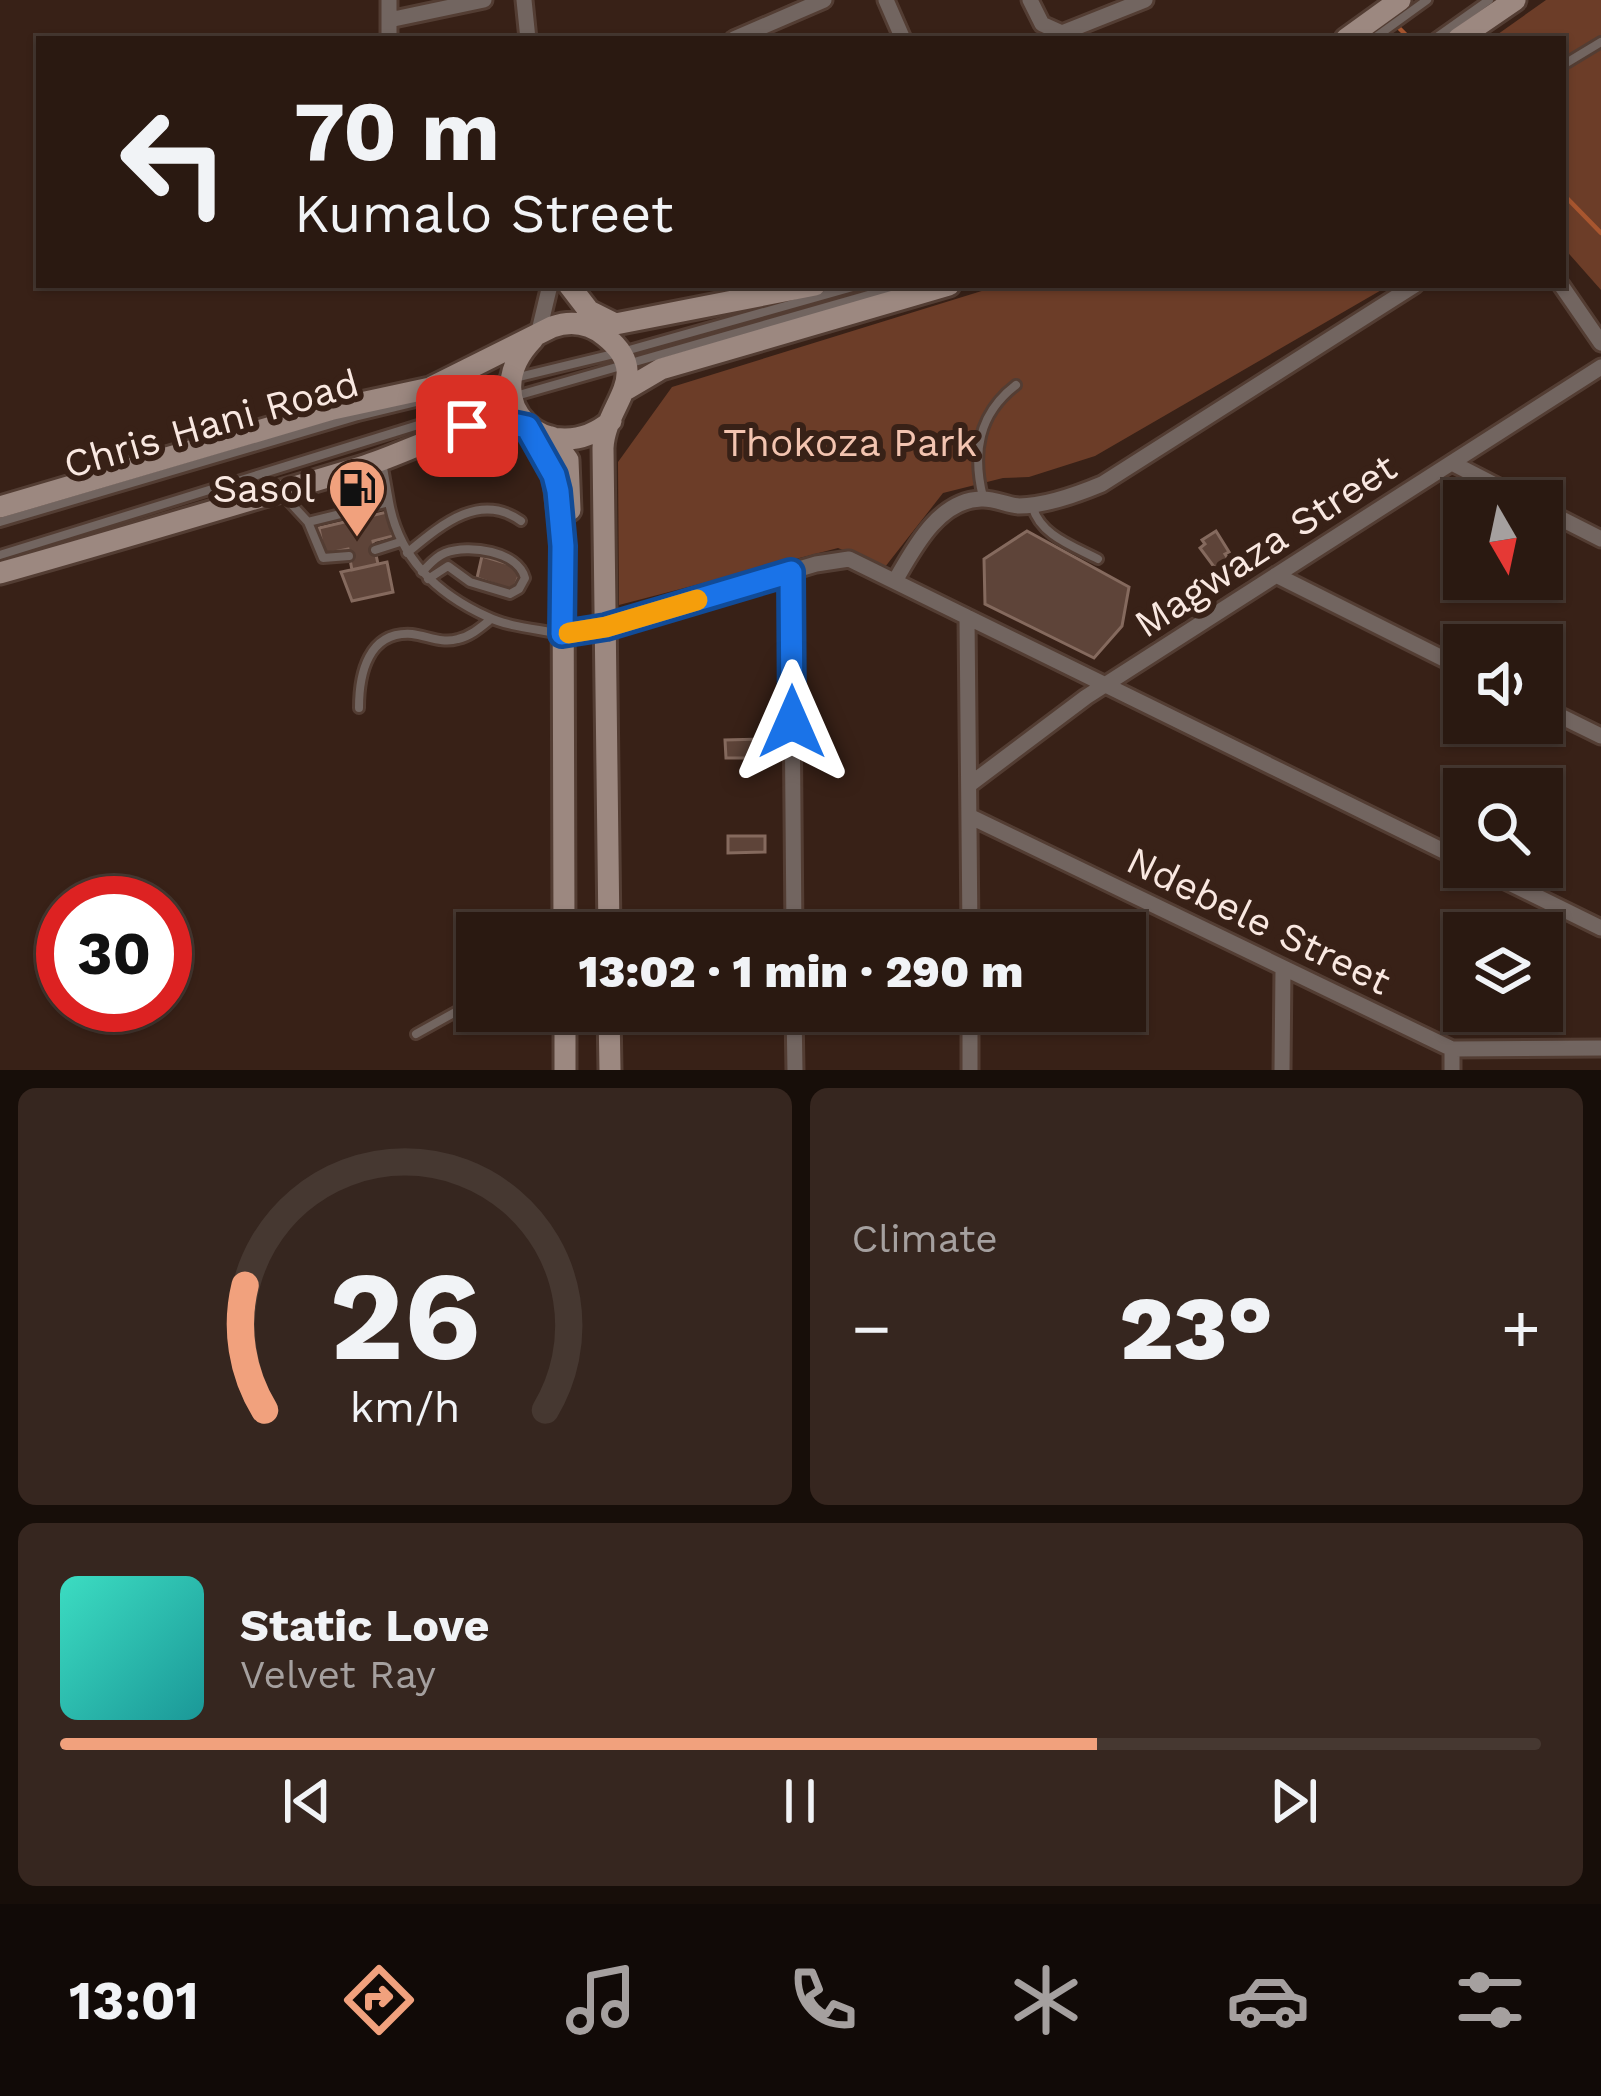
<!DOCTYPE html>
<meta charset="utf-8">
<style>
:root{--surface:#2a1911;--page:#36261f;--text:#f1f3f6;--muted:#a5a09f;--line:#463831;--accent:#f1a17d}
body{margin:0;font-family:"Work Sans",sans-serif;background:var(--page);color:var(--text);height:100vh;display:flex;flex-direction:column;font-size:45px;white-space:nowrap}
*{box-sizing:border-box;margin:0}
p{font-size:39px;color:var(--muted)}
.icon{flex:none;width:66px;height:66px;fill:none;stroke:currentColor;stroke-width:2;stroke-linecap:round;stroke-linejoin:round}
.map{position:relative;height:1070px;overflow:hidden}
.details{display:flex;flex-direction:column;gap:18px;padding:18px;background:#170e09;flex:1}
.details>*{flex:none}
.guide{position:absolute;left:36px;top:36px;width:1530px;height:252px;border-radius:0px;box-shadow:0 3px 9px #0004,0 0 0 3px var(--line);background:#2a1911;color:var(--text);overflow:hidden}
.needle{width:78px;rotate:171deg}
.tools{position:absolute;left:1443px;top:480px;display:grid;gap:24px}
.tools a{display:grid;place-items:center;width:120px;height:120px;border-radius:0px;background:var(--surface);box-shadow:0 3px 9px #0004,0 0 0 3px var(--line);font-size:60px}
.speed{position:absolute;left:36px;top:876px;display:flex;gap:24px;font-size:60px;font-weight:700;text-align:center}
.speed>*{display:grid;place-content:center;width:156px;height:156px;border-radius:50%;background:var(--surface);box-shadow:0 3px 9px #0004,0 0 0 3px var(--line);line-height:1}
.speed .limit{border:18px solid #d22;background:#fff;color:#111}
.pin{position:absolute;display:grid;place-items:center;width:102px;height:102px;color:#fff;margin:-51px;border-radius:24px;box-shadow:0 6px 18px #0006}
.me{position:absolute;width:132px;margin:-66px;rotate:0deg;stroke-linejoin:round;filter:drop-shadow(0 0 9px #0008)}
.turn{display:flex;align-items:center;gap:42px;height:252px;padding:0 60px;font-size:54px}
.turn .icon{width:156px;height:156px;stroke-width:2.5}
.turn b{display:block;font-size:84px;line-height:102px}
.big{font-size:90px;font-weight:800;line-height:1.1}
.details .widget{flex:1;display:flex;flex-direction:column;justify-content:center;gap:18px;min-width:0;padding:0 42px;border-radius:18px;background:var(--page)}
.details .dial{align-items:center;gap:0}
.dial svg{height:312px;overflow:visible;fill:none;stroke:var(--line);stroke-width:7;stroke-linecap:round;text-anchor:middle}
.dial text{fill:var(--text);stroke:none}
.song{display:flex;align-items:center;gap:36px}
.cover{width:144px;height:144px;border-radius:18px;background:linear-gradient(135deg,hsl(170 70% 55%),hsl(180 70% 35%))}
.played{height:12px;border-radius:6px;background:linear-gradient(90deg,var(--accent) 70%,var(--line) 70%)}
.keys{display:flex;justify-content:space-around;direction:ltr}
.heat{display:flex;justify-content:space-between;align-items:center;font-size:66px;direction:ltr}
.details .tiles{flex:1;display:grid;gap:18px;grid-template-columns:1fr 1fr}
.widget:last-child{grid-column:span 2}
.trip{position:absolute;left:456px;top:912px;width:690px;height:120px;border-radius:0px;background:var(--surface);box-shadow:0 3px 9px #0004,0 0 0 3px var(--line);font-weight:800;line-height:120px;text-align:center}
.menu{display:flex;height:192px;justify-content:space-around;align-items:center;background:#110a07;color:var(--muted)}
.menu .icon{width:84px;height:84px}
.menu .on{color:var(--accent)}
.menu b{font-size:54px;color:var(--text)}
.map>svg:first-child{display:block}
.green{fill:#6c3d28}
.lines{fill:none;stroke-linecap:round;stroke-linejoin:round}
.stream{stroke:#a8562f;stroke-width:4.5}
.building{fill:#5e4439;stroke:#856a5e;stroke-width:3}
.lane-casing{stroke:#533d33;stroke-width:14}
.street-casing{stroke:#533d33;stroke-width:21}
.secondary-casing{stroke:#533d33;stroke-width:27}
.lane{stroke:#726560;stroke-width:8}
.street{stroke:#726560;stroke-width:15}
.secondary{stroke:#9c8880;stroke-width:21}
.route-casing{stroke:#114b97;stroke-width:30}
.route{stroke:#1a73e8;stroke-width:21}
.slow{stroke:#f59e0b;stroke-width:21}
.labels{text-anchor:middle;stroke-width:12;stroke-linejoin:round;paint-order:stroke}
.street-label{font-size:39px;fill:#f9e8e1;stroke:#382117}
.park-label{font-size:39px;fill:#f3c4b0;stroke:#382117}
.poi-label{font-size:39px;fill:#f9e8e1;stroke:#382117;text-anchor:end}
</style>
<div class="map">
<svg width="1601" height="1070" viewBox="0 0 1601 1070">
<rect width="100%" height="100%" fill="#382117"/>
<path class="green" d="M1546,0H1601V290L1563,247V39H1491Z
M1001,285H1390L1095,456L1029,477L1003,478L943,493L885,567L838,548L619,605L618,462L672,387Z"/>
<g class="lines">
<path class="stream" d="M1393,22L1410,39
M1563,194L1601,233"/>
</g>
<path class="building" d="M387,512L393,536L373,541L378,564L352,570L348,549L324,554L319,528Z
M1027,531L1129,587L1122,626L1094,658L985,604L984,559Z
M1216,531L1229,552L1225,554L1229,560L1234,556L1242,571L1223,579L1200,548L1205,544L1202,540Z
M482,556L515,566L520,573L515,586L508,589L477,578Z
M387,562L393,592L352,601L341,572Z
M768,739V758H726L725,740Z
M728,836H765V852L728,853Z"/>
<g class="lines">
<defs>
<path id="lane" d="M1373,39L1427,0
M1434,39L1489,0
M1563,65L1601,42
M284,496L308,522L389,502L382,462
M983,497C972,453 978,414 1016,385
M389,502C399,558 437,594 488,617C509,627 538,629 561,634
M1032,505C1039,535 1073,546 1098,559
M0,522L358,416L622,352L860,285
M308,522L323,558L349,556
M375,550L400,542
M407,553C440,526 479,491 521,521
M0,555L460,412L903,285
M422,572C429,565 435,557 445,553C469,544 518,551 525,578L519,589L510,594L470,582L448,566L428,579
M359,708C359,674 368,631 412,634C428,636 442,644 458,639C471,636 481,627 491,619
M416,1034L477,1000"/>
<path id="street" d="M389,0V39
M524,0L528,39
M886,0L903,39
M1030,0L1042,24L1062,33L1145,0
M389,20L484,0
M734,39L824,0
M1561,285L1601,343
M538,335L550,285
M1454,464L1526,501
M1542,509L1601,539
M791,572L794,933
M1276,575L1464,669
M895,581C913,550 938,500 981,499C994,498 1006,505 1019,506C1046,506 1078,494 1102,484L1415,285
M967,617L970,933
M562,634L606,627L816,564L849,559L1464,861
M1542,707L1601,736
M969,785L1086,697L1601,367
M969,816L1452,1049L1601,1048
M1477,867L1601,928
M794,1011L795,1070
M970,1011V1070
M1452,1049V1070
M1282,1070L1283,968"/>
<path id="secondary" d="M1346,39L1400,0
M1458,39L1515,0
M569,285L589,311L613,323
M595,328L815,285
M533,339C472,402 549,473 611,421
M432,387L552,327C572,320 589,323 605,336C655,376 605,403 603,448L609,933
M627,389L661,369L949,285
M551,437L568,460L570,510
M0,507L333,409L444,385
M0,573C121,539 241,503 361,467C417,450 466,415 527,427L554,475L563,546L564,933
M565,1011V1070
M609,1011L610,1070"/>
</defs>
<use href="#lane" class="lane-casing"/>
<use href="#street" class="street-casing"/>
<use href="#secondary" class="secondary-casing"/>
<use href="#lane" class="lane"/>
<use href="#street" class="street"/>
<use href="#secondary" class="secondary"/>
</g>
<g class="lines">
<defs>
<path id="route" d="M467,426L508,423L527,427L554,475L558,491L563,546L562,634L606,627L791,572L792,722"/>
</defs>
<use href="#route" class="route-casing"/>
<use href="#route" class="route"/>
<path class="slow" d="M569,633L606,627L697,600"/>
</g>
<defs>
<symbol id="fuel-pin" viewBox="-11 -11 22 30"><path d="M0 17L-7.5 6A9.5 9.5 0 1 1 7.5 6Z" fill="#f1a17d" stroke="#382117"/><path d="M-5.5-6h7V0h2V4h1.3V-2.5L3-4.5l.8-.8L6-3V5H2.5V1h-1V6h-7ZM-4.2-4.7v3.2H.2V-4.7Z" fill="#111"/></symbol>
</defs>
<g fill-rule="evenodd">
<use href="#fuel-pin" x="324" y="455" width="66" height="90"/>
</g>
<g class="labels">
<g class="street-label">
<text transform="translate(211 423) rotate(-16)" y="14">Chris Hani Road</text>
<text transform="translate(1265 545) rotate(-33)" y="14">Magwaza Street</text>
<text transform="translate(1259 920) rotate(26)" y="14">Ndebele Street</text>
</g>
<g class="park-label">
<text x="850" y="456">Thokoza Park</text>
</g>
<g class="poi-label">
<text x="315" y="502">Sasol</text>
</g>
</g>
</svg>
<div class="tools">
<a><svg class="needle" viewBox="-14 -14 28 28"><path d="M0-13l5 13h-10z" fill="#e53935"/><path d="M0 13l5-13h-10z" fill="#a5a09f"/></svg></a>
<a><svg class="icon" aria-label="sound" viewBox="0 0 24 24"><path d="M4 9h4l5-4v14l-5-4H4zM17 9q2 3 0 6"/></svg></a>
<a><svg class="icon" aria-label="search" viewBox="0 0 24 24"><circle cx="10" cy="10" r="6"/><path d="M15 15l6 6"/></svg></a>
<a><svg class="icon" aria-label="layers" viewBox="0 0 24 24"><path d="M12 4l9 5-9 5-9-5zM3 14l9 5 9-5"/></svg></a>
</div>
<div class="speed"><div class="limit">30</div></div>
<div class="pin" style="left:467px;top:426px;background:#d93025"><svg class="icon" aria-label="arrive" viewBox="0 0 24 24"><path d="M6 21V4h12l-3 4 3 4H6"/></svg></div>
<svg class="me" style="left:792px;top:722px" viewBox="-20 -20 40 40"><path d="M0-17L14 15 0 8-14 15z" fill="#1a73e8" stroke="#fff" stroke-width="4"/></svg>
<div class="trip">13:02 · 1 min · 290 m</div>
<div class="guide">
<div class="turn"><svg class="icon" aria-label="left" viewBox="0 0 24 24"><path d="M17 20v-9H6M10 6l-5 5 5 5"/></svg><div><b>70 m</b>Kumalo Street</div></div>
</div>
</div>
<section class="details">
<div class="tiles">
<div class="widget dial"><svg viewBox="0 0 100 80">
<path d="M14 69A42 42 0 1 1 86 69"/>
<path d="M14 69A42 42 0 0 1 9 37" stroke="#f1a17d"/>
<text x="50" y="56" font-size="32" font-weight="700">26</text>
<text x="50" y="72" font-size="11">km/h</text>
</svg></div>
<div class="widget"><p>Climate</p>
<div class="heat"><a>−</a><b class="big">23°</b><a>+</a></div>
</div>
<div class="widget">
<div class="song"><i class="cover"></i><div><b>Static Love</b><p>Velvet Ray</p></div></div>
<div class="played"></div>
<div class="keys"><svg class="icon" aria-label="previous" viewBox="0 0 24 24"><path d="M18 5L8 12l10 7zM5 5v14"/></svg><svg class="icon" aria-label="pause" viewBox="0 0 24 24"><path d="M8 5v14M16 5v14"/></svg><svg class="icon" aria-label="next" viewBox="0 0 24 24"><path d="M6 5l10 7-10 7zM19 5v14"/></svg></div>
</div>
</div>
</section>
<nav class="menu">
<b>13:01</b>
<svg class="icon on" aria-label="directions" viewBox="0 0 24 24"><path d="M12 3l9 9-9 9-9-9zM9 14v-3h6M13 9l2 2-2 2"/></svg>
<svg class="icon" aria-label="music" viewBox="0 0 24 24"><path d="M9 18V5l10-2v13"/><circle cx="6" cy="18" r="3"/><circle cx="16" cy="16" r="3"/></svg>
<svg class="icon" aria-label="phone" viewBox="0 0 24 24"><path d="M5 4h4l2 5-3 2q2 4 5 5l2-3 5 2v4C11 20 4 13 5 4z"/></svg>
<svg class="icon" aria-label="climate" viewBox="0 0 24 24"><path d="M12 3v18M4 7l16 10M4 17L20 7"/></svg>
<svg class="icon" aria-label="car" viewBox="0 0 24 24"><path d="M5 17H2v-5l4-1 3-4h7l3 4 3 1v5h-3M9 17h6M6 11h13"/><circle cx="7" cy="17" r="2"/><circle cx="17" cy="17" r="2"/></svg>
<svg class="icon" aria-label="filters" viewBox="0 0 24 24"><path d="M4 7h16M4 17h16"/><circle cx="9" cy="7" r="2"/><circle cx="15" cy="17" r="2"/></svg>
</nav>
